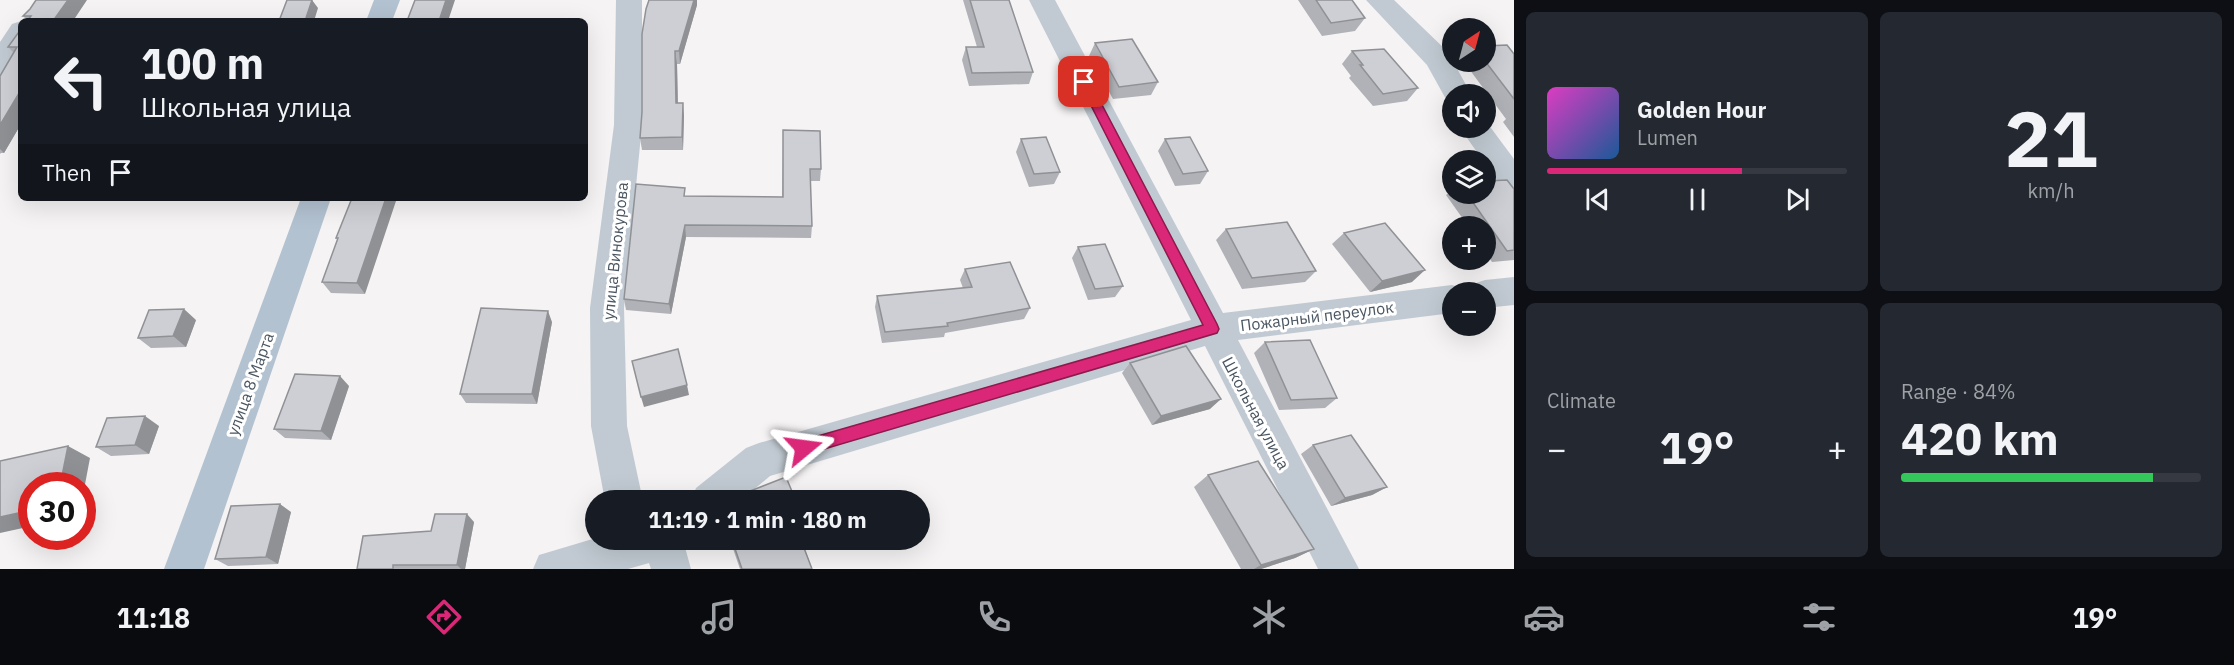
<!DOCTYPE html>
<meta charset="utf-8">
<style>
:root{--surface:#171b24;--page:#242831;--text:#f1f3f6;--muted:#9ea1a6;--line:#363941;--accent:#db2777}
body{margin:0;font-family:"IBM Plex Sans",sans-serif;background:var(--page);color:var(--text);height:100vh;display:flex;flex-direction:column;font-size:22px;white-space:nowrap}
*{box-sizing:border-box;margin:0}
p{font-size:20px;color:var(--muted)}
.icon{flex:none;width:33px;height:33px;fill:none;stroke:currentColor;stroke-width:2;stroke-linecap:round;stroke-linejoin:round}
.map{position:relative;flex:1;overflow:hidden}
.panel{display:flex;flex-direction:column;gap:12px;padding:12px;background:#0d0f14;width:720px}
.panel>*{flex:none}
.banner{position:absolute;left:18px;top:18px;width:570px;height:183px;border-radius:9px;box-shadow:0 6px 24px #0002;background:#171b24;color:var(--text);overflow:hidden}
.needle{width:39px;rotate:36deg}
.fabs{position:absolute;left:1442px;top:18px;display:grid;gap:12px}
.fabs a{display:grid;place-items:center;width:54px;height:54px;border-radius:50%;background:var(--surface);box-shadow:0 6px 24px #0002;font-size:30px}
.speed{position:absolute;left:18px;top:472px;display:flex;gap:12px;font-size:30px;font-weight:700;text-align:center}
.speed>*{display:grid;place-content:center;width:78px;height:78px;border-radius:50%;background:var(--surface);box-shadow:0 6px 24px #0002;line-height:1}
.speed .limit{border:9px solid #d22;background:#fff;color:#111}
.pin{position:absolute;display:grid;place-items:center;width:51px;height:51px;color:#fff;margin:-26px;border-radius:12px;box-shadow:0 3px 9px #0006}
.me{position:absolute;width:66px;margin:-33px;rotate:74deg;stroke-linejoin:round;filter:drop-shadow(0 0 4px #0008)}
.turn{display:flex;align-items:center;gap:21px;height:126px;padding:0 24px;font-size:27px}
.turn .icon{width:78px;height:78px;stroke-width:2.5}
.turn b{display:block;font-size:42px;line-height:51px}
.then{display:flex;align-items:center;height:57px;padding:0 24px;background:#0003;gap:12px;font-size:22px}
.big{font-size:45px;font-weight:700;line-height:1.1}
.panel .widget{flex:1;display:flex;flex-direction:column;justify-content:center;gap:9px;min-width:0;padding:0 21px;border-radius:9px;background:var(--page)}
.panel .dial{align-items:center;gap:0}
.dial b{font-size:78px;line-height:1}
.song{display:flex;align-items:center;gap:18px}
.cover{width:72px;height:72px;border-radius:9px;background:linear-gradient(135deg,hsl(310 70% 55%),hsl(210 70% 35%))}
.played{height:6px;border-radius:3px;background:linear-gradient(90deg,var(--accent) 65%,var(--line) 65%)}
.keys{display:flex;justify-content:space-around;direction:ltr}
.heat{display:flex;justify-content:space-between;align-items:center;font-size:33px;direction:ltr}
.charge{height:9px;border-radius:4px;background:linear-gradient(90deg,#34c759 84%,var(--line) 0)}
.panel .tiles{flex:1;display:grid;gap:12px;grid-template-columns:repeat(2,1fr)}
.trip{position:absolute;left:585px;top:490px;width:345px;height:60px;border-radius:30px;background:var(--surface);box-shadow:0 6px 24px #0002;font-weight:700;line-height:60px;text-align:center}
.menu{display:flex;height:96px;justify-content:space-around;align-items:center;background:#090b0e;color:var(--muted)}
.menu .icon{width:42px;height:42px}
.menu .selected{color:var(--accent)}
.menu b{font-size:27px;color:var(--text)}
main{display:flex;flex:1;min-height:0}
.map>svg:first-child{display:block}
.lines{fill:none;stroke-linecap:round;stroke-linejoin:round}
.minor{fill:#c1cad2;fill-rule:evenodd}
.major{fill:#b3c2d1;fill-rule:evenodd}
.wall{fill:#b0b2b7}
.shaded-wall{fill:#909195}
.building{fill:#cdcfd5;stroke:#909195;stroke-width:1.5}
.route{fill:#db2777;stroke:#8e194d;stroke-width:1.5}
.labels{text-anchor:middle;stroke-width:6;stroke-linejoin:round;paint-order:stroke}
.street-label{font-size:16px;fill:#4a5661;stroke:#fff}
</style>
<main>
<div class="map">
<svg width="1514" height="569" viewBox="0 0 1514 569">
<rect width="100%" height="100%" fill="#f5f3f3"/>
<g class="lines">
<path class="minor" d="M616,0H642V125L624,308L627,426L643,501H605L591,426L590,308L614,125Z
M1029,0H1055L1223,313L1452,285L1464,289L1466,292H1452V313L1238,340L1359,569H1318L1205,346L770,476L740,501H691L696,488L746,448L759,443L1191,320Z
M1366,0H1394L1448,52L1471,94H1452V103L1447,101L1427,65Z
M21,21V52L10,71L0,74V42L12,24Z
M1485,120L1514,159V193L1503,189L1460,128H1485Z
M1514,277V305L1485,308V292H1469L1473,284L1485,280Z
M596,538V540H683L691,569H651L649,563L628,569H533L539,555Z"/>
<path class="major" d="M374,0H400L392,21H366Z
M301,198H331L204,569H164Z"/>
</g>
<path class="wall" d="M87,0L27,20L23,16L30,9Z
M649,0H697V5L680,64H677L678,103L684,115L683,150H642L640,138L642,112Z
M963,0H1009L1033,72L1029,84L969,86L962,60L966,47H977Z
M1298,0H1352L1365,18L1355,31L1322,36Z
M21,29V124L4,153H1L0,154V76L14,53L8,47Z
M1095,43L1158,82L1151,95L1113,99L1089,56Z
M1352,51L1418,88L1407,101L1373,106L1349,78L1351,76L1342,64Z
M1514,54V137L1503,122L1506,119L1464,62H1485Z
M1021,139L1060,172L1054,184L1029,187L1016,152Z
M1165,139L1208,171L1200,184L1175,186L1158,151Z
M783,143L821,169L820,181H810L812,226L811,238L686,237L671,314L626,310L624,299L686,196L782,197Z
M1514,189V260L1492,262L1485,252V226H1468L1446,195L1452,190V194H1485Z
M352,198L365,294L331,293L322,282L338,240L336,238Z
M1226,229L1316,271L1305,282L1242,289L1216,240Z
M1344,233L1412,282L1370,292L1332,244Z
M1078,247L1123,286L1115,297L1088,300L1072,258Z
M965,269L1030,308L1024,319L945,333L944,337L882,343L875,307L877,296L963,288L960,280Z
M196,320L186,347L151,348L138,338Z
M552,322L537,404L466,403L460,394Z
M1265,342L1337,398L1325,408L1279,410L1254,353Z
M1130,363L1210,409L1152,425L1122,373Z
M349,386L331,440L285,438L274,429Z
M159,426L149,454L111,456L96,447Z
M1313,445L1387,487L1372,495L1331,506L1301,454Z
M1208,475L1314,549L1295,558L1261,569H1241L1194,487Z
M291,512L278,564L228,566L215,559Z
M474,522L465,569H357L431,531Z
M730,540H807L802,542L812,569H740Z"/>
<path class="shaded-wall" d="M68,0H87L73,21H53Z
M312,0L318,8L314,21H305Z
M446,0H455L448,21H439Z
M694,0H697V5L680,64L679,51Z
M675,51L677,64L678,115L676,103Z
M21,90V124L4,153L0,149V125Z
M683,103L684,115L683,150L682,137Z
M386,198H397L365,294L357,283Z
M685,225L686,237L671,314L669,304Z
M1425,270L1412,282L1370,292L1382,281Z
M184,309L196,320L186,347L173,336Z
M548,311L552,322L537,404L532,394Z
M340,376L349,386L331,440L321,431Z
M687,385L689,395L644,407L641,397Z
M1221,399L1210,409L1152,425L1161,416Z
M145,416L159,426L149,454L135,445Z
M68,446L90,458L82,500V486H60Z
M1387,487L1372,495L1331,506L1345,498Z
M280,504L291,512L278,564L266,557Z
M32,510V526L0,533V517Z
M467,514L474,522L465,569H461L457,565Z
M1314,549L1295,558L1261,569H1254L1261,565Z"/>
<path class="building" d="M36,0H68L53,21H27L31,16H23L30,9Z
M287,0H312L305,21H279Z
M415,0H446L439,21H407Z
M649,0H694L679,51H675L676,103H683L682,137L640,138L642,112V34L646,9Z
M970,0H1009L1033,72L972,73L966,47H984Z
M1316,0H1352L1365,18L1331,23Z
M21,29V90L0,125V76L17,47H8Z
M1132,39L1158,82L1119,87L1095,43Z
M1507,45L1514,54V99L1485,61V46Z
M1384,49L1418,88L1383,94L1360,65H1363L1352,51Z
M783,130L820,131L821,169H810L812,226L685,225L669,304L624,299L636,184L685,188L684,196L783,197Z
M1046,137L1060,172L1034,174L1021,139Z
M1190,137L1208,171L1183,174L1165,139Z
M1507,180L1514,189V250L1507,251L1467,194H1485V181Z
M352,198H386L357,283L322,282L338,238H336Z
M1287,222L1316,271L1252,278L1226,229Z
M1385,223L1425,270L1382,281L1344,233Z
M1105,244L1123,286L1095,289L1078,247Z
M1010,262L1030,308L947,323L948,326L885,332L877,296L972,287L965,269Z
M481,308L548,311L532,394H460Z
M184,309L173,336L138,338L149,310Z
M1310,340L1337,398L1291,400L1265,342Z
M1186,346L1221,399L1161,416L1130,363Z
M678,349L687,385L641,397L632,361Z
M295,374L340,376L321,431L274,429Z
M145,416L135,445L96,447L107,418Z
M1351,435L1387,487L1345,498L1313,445Z
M68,446L60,486H32V510L0,517V461Z
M1258,461L1314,549L1261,565L1208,475Z
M786,477L796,501H718L740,495Z
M280,504L266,557L215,559L231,506Z
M435,514H467L457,565H393V569H357L363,536L431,531Z
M732,540H801L812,569H742Z"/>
<path class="route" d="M1084,78L1090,82L1217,324L1219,329L1217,333L804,455L798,453L796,448L798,443L804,440L1203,325L1079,82Z"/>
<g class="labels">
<g class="street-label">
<text transform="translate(615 251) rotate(-84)" y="6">улица Винокурова</text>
<text transform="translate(1317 316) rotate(-7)" y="6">Пожарный переулок</text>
<text transform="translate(250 384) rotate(-70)" y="6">улица 8 Марта</text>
<text transform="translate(1256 413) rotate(62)" y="6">Школьная улица</text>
</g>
</g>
</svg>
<div class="fabs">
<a><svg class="needle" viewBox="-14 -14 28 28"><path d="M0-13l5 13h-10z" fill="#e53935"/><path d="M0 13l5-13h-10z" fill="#9ea1a6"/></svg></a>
<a><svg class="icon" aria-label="sound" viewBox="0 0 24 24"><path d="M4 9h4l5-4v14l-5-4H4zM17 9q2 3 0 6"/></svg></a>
<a><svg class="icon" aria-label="layers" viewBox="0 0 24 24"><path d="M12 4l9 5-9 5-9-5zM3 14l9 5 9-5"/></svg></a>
<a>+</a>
<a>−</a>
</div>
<div class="speed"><div class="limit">30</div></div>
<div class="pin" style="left:1084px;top:82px;background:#d93025"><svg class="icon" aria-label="arrive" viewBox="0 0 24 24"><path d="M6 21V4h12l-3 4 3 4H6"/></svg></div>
<svg class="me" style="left:804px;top:448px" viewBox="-20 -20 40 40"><path d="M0-17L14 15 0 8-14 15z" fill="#db2777" stroke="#fff" stroke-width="4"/></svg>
<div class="trip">11:19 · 1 min · 180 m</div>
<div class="banner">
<div class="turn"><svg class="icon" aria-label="left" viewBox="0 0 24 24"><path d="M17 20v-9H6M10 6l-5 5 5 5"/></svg><div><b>100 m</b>Школьная улица</div></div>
<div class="then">Then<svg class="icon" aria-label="arrive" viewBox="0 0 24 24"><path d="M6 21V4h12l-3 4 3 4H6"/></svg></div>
</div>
</div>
<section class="panel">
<div class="tiles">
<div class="widget">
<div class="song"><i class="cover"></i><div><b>Golden Hour</b><p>Lumen</p></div></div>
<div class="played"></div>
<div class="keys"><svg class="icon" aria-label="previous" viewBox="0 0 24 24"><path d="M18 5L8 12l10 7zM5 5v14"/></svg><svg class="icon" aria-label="pause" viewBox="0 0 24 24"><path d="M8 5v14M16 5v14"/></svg><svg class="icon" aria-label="next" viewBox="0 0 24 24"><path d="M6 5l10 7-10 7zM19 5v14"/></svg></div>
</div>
<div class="widget dial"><b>21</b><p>km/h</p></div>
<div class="widget"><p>Climate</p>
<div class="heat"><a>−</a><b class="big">19°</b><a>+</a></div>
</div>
<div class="widget"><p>Range · 84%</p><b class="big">420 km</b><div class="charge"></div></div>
</div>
</section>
</main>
<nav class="menu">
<b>11:18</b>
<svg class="icon selected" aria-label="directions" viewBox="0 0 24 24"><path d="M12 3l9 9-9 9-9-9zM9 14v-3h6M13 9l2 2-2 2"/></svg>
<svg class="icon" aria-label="music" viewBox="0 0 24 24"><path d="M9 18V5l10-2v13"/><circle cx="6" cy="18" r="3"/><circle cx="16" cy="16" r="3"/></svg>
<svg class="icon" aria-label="phone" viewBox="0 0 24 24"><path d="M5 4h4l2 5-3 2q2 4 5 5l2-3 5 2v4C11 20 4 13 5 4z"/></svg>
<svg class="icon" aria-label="climate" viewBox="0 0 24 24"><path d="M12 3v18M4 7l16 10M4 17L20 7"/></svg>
<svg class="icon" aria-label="car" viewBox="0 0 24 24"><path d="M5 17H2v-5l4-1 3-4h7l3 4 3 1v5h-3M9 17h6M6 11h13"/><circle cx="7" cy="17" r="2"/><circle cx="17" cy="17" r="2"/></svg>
<svg class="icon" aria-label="filters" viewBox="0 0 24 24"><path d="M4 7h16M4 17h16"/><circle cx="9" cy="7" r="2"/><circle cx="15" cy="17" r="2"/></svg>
<b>19°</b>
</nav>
